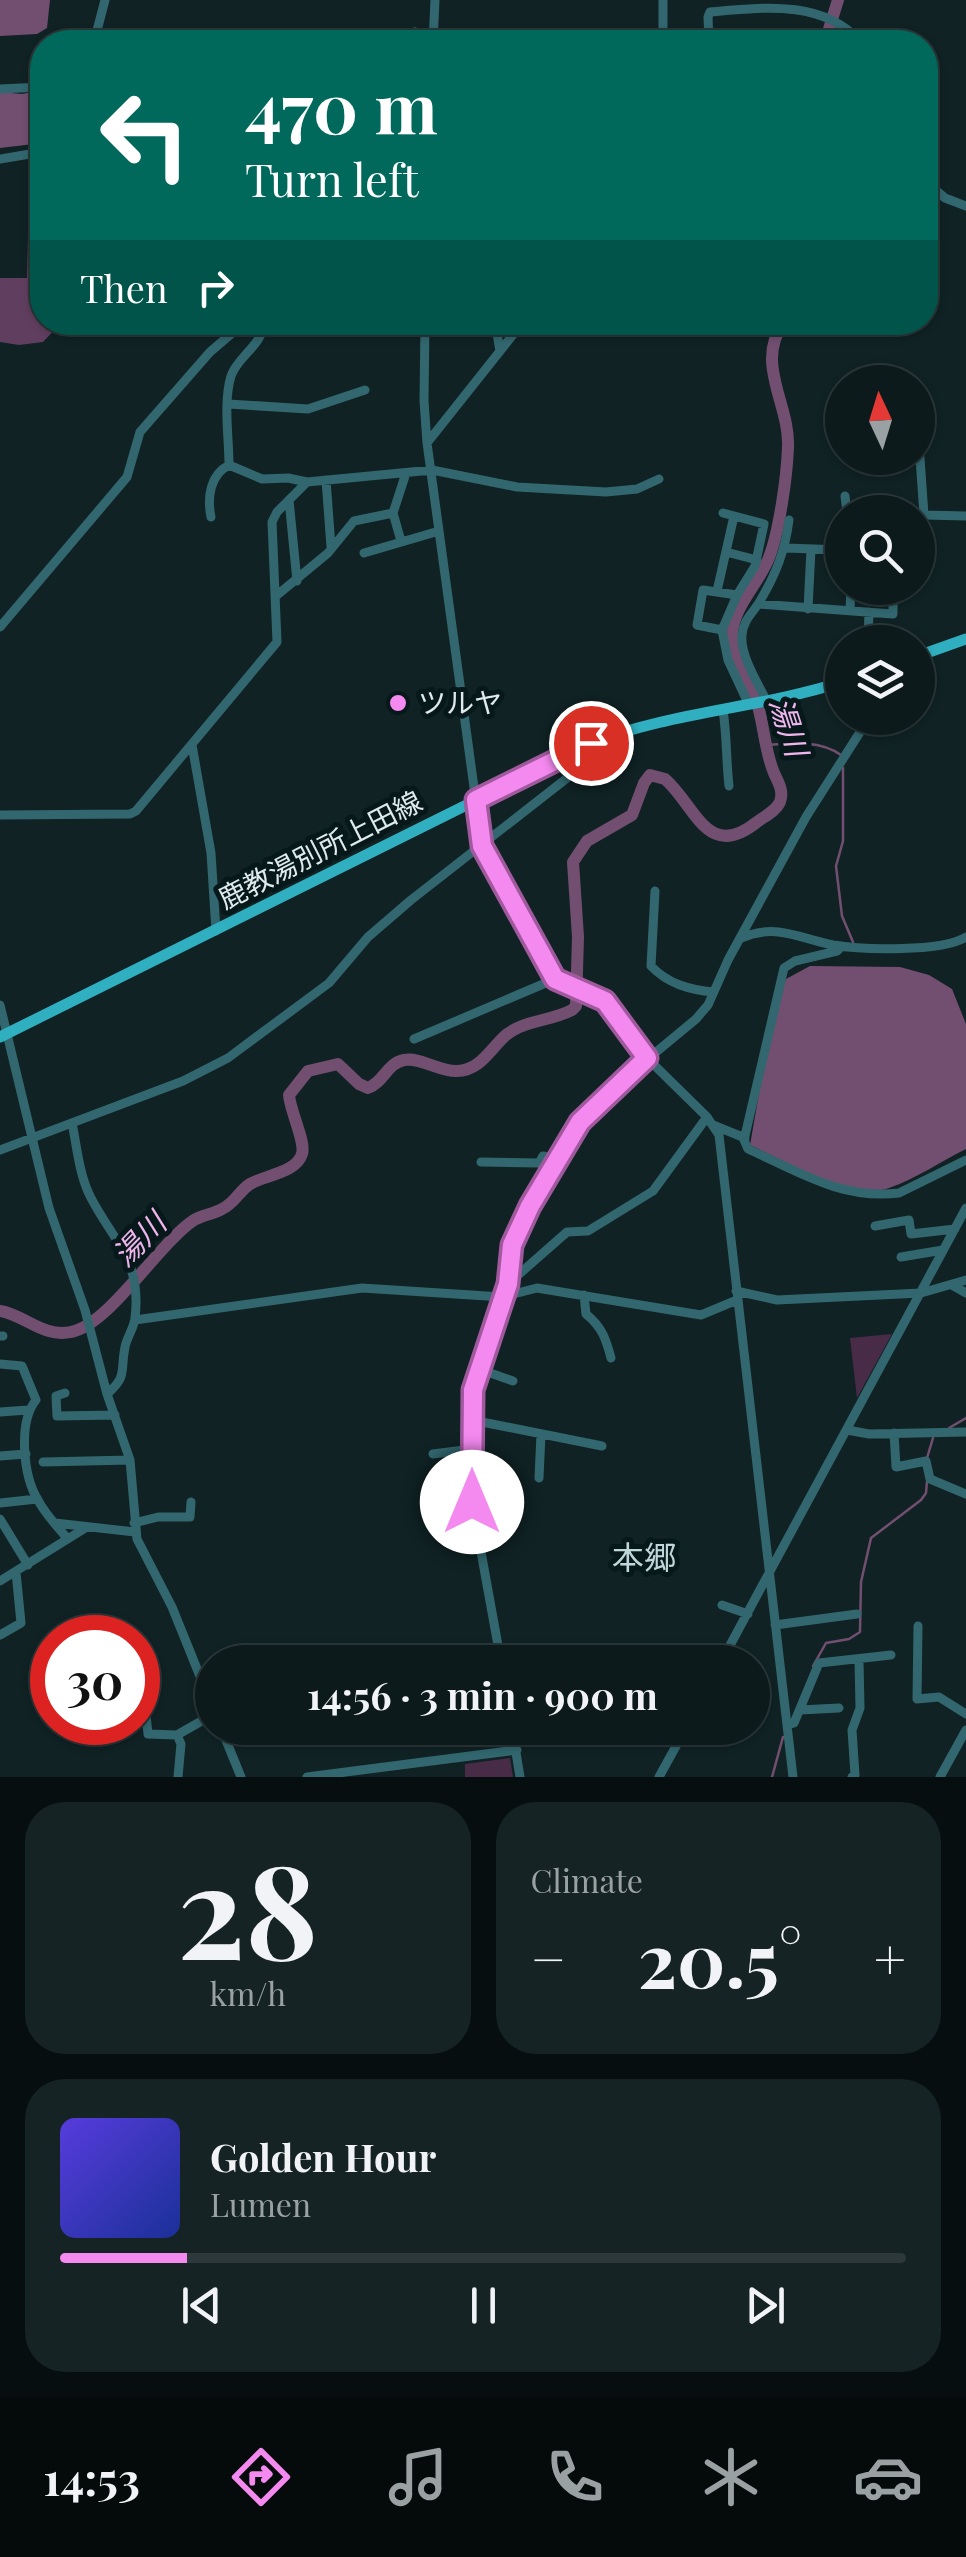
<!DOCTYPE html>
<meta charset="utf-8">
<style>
:root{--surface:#0c1a1b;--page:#152324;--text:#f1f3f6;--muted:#9aa1a3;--line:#2c383a;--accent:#f489f0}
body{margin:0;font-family:"Playfair Display","Noto Sans JP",serif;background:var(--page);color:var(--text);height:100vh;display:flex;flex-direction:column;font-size:38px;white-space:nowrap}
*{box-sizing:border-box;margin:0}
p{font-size:32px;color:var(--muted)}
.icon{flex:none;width:55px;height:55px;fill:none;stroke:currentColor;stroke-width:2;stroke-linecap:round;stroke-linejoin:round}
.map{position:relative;height:1777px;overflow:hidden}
.drawer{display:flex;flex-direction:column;gap:25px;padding:25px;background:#070e0f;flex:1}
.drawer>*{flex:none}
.hud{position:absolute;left:30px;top:30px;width:908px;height:305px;border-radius:40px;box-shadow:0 2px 8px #0004,0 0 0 2px var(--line);background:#00695c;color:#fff;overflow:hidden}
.needle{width:65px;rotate:356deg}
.buttons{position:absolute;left:825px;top:365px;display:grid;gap:20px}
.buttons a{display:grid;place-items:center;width:110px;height:110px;border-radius:50%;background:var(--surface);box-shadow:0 2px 8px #0004,0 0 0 2px var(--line);font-size:50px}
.speed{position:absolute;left:30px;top:1615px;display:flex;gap:20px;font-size:50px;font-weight:700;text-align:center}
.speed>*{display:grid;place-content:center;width:130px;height:130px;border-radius:50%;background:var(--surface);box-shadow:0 2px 8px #0004,0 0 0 2px var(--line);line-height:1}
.speed .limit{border:15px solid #d22;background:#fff;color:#111}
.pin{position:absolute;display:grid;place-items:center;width:85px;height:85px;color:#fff;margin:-42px;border:5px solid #fff;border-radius:50%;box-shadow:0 2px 10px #0007}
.me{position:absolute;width:110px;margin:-55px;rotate:0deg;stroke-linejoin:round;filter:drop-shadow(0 0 8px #0008)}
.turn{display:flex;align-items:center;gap:35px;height:210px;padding:0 50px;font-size:45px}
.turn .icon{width:130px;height:130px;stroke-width:2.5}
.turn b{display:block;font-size:70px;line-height:85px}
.then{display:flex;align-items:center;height:95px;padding:0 50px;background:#0003;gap:20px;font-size:38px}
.big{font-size:75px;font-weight:700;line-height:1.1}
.drawer .widget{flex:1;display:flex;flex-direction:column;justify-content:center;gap:15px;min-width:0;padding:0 35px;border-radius:40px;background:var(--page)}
.drawer .dial{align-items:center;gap:0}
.dial b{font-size:130px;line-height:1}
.song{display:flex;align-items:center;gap:30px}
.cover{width:120px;height:120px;border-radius:15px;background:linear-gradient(135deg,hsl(250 70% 55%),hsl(230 70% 35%))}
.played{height:10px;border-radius:5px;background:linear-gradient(90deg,var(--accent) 15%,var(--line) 15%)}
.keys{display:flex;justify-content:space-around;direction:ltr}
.heat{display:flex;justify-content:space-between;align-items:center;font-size:55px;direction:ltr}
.drawer .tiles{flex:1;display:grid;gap:25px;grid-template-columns:1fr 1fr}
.widget:last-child{grid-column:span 2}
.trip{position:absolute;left:195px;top:1645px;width:575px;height:100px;border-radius:50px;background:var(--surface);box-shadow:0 2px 8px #0004,0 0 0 2px var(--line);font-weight:700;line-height:100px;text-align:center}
.tab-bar{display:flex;height:160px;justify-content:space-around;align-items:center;background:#050a0b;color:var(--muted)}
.tab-bar .icon{width:70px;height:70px}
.tab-bar .on{color:var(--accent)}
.tab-bar b{font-size:45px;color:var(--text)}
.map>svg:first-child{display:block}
.green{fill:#482b47}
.forest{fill:#603e5f}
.water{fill:#724f70}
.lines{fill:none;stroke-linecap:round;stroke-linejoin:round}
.stream{stroke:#724f70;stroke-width:2.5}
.river{stroke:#724f70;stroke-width:12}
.minor{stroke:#32676f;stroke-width:9}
.major{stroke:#2fafc0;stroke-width:11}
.route-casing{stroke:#9f599c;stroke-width:25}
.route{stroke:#f489f0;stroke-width:18}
.poi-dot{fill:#f489f0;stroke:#07181b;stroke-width:4}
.labels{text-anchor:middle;stroke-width:10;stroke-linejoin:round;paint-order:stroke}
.poi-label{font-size:28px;fill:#dfeaec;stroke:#07181b;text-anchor:start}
.street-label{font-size:28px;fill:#dfeaec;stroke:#07181b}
.water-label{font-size:30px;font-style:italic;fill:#eeb4eb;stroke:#07181b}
.quarter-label{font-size:32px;fill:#c0d7da;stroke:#07181b}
</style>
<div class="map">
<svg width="966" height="1777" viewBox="0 0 966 1777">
<rect width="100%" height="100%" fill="#102224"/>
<path class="green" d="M892,1334L857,1398L850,1338Z
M510,1758L513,1777H465V1764Z"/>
<path class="forest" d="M42,213V322L61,323L43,342L19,345L0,342V278H27L28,236L40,235L38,214Z"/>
<path class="water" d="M0,0H50L47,28L37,34L0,36Z
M42,90V143L0,148V92L22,94Z
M810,966L900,967L929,975L952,989L966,1024V1149C941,1161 916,1179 889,1188C851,1201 785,1161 750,1145L771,1025L786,979Z"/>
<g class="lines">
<path class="stream" d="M766,745C792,743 820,740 841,755
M843,768V841L836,866L842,916L853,942
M949,1428L966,1418
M927,1458L933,1438
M813,1666L826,1643L849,1639L860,1632L861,1582L871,1538L921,1500L926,1493L927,1481
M772,1777L783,1737"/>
<path class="river" d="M825,42L838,0
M0,1311C25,1315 43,1338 71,1332C109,1325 158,1244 194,1220C203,1215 213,1214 222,1209C234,1204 240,1190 250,1184C265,1175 296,1173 302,1154C306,1142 290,1111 289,1095L308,1071L338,1064L359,1084L368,1088C384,1082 387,1063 404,1060C421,1057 440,1072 457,1071C480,1071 491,1048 506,1035C525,1020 551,1021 572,1010L576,1006L578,937L573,862L587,841L632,815L644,783L650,775L665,779C696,806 707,862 757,822C765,816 776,811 780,802C784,791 778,782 774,773C764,749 764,723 756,699C748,678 731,658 732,635C733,607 758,584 768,560C779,534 787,476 788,447C790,404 754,363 784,322"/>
<path class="minor" d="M663,0V42
M94,42L105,0
M406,42L415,32L430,42
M433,42L435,0
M709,42L708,17L710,12C766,7 823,0 861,42
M0,89L42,87
M0,159L42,152
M925,181L945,198L966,206
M264,322C263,345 238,356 231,376C223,403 229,437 229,465L262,479L288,478L307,482L432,470L517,487L606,492L637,489L659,479
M425,322L424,401L427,443L482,846L555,979L605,1001L647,1058L707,1117L719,1135L793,1777
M495,322L500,351
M228,404L308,409L365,390
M427,443L523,322
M919,444L924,515L966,516
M326,480L331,547
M845,496L847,512
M289,500L297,581
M393,513L401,541
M723,513L764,524L755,566L737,595L722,630L728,660L749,705
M211,517C207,497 210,475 229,465
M786,548L842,550
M726,552L757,560
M364,553L439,531
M717,591L734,516
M276,596L328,553L354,521L393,513L406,473
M759,604L893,614V588
M808,609L811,549
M850,610L851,588
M0,627L127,477L140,432L210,352L245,322
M722,630L697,625L703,590L737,595
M868,642L869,612
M918,668L929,652
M767,702C758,683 740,656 742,635C743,620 753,613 760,601C776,574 785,551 789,520
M723,710C727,737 726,759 729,786
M192,745L211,853L216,931
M0,815L130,814L136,811L277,642L272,522L277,512L307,482
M655,891L651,966C668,984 690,990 714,992
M741,938C776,923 798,938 833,945C862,950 942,952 966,937
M842,946L837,951L795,961L784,968L744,1140L748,1149C799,1172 842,1200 899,1193L966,1160
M0,1005L49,1208L85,1310L107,1394L130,1460L137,1539L172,1607L212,1706
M414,1039L555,979
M72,1123C77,1147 79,1175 91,1198C114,1242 142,1261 135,1318C134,1328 127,1337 125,1347C120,1371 128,1376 107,1394
M713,1125L745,1138
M0,1150L183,1081L228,1058L329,983L368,937L411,900L594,757L623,739L624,730
M481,1162L539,1163L543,1156L558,1159
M875,1226L909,1220L911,1234L955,1229
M901,1257L943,1250
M509,1283L567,1232L588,1231L653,1191L707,1117
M952,1285L966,1293
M736,1291L777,1300L921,1293L966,1280
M584,1295L586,1314C602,1327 606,1339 611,1358
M135,1320L362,1288L502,1297L537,1288L701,1315L737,1300
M0,1336H3
M0,1364L22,1366L36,1400C18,1422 23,1476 38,1500C45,1514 57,1526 67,1538
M479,1369L513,1381
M65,1393L56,1396L57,1416L115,1415
M0,1412L28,1410
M472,1420L602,1446
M847,1430L869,1434L966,1432
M894,1433L896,1467L926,1461L930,1479L966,1494
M433,1454L472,1449
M0,1456L26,1454
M43,1462L130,1460
M471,1469L504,1475L498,1511L474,1515
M539,1478L541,1434
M0,1503L37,1499
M0,1519L28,1565
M55,1523L135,1532
M134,1523L158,1517H190L191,1502
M0,1581L87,1527
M722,1605L748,1614
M775,1625L857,1614
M918,1626L917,1699L939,1697L966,1714
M0,1635L21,1623L16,1572
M501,1662L472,1502L473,1390L508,1284L513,1245L530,1206L580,1122L620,1082L696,1019L708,1005L728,960L806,817L869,718
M604,1662H639
M721,1662L966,1208
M138,1697L144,1696L148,1734L177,1735
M800,1710L839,1708
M787,1725L794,1723L819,1663L891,1655
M221,1728L241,1777
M512,1728L520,1777
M178,1777L181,1744L177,1735L212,1715
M307,1777L517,1750
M659,1777L686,1728
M852,1777L855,1775L852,1730L860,1708L859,1660
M940,1777L966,1730"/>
<path class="major" d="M918,656L966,639
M0,1037L591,743C672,712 760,708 842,682"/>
</g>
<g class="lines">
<defs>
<path id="route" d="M472,1502L473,1390L508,1284L512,1245L530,1206L580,1122L647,1058L605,1001L555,979L482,846L476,800L591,743"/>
</defs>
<use href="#route" class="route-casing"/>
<use href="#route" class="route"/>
</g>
<circle class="poi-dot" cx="398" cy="703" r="10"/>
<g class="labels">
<g class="poi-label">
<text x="418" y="713">ツルヤ</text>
</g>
<g class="street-label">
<text transform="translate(320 850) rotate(-27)" y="10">鹿教湯別所上田線</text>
</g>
<g class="water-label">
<text transform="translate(788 727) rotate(72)" y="10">湯川</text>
<text transform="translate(140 1240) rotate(-46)" y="10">湯川</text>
</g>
<g class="quarter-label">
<text x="644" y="1569">本郷</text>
</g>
</g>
</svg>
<div class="buttons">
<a><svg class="needle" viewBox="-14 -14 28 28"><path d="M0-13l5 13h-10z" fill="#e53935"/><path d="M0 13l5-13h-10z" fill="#9aa1a3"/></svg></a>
<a><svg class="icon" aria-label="search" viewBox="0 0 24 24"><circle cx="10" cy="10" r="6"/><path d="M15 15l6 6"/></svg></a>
<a><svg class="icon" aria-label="layers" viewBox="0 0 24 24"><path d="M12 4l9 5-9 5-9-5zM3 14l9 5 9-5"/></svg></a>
</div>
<div class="speed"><div class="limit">30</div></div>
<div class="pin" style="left:591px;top:743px;background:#d93025"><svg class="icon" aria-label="arrive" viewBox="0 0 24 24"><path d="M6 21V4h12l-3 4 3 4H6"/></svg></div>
<svg class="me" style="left:472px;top:1502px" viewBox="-20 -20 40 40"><circle r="19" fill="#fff"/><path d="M0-13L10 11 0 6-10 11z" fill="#f489f0"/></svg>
<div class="trip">14:56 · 3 min · 900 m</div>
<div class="hud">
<div class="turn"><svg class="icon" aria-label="left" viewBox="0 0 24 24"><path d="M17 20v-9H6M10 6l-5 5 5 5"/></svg><div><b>470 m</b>Turn left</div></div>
<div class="then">Then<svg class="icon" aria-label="right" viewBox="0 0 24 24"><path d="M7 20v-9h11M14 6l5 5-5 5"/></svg></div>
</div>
</div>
<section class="drawer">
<div class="tiles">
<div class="widget dial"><b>28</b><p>km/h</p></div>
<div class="widget"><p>Climate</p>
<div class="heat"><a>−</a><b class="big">20.5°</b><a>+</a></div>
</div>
<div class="widget">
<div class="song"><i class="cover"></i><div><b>Golden Hour</b><p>Lumen</p></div></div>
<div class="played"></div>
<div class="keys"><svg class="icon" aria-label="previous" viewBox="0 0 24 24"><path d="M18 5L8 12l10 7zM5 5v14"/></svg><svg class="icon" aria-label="pause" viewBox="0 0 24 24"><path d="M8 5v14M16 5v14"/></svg><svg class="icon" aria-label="next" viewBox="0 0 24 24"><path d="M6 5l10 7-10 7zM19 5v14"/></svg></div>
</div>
</div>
</section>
<nav class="tab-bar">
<b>14:53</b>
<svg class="icon on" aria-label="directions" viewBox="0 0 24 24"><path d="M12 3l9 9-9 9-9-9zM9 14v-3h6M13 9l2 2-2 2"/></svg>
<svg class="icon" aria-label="music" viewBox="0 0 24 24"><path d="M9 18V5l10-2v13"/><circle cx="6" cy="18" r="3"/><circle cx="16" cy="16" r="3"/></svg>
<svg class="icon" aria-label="phone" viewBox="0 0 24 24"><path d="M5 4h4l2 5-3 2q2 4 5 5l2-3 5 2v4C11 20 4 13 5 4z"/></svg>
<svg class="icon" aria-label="climate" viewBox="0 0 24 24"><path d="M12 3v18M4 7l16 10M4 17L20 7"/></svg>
<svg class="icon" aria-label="car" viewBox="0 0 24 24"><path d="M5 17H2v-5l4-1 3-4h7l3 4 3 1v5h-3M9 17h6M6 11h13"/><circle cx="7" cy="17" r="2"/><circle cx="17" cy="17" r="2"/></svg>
</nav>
